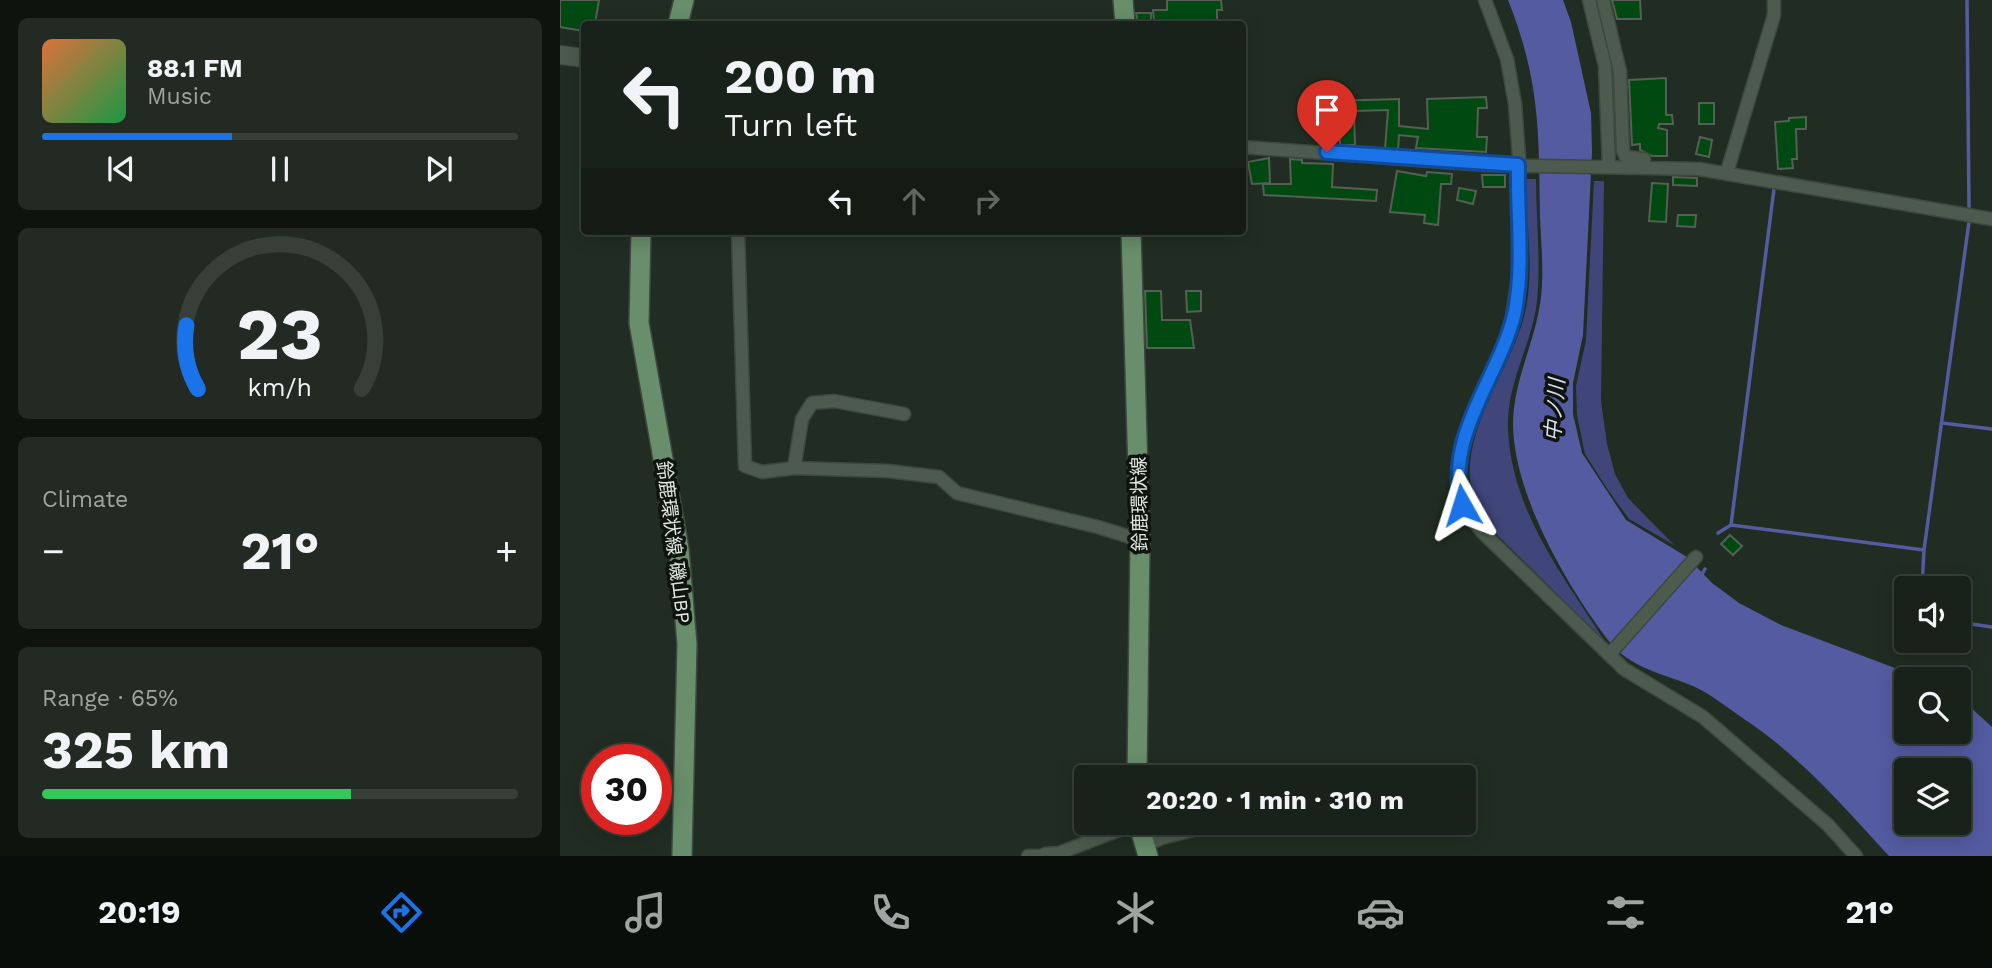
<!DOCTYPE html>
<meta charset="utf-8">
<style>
:root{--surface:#19221a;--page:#222a23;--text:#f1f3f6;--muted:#9fa4a2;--line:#373f39;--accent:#1a73e8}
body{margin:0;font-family:"Work Sans","Noto Sans JP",sans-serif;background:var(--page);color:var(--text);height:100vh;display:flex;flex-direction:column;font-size:26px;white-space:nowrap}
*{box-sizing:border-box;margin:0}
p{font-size:23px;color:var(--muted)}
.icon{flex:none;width:38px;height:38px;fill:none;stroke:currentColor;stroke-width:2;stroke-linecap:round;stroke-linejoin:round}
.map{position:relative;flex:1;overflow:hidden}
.side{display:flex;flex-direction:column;gap:18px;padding:18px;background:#0e130e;width:560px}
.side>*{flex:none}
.guide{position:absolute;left:21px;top:21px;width:665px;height:214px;border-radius:7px;box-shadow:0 4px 18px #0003,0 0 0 2px var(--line);background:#19221a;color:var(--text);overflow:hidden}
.buttons{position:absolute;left:1334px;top:576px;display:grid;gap:14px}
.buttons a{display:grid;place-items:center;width:77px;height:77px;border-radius:7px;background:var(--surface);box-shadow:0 4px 18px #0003,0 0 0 2px var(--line);font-size:35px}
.speed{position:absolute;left:21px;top:744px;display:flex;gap:14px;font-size:35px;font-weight:700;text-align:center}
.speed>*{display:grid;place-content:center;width:91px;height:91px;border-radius:50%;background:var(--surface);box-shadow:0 4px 18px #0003,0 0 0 2px var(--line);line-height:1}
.speed .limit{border:10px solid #d22;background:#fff;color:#111}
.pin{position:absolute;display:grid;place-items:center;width:60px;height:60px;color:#fff;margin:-72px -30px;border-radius:50% 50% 50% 0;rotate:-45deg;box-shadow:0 0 7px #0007}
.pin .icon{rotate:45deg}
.me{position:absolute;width:77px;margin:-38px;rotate:354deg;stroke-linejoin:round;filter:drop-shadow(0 0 5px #0008)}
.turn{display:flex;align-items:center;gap:24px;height:147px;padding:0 28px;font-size:32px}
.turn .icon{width:91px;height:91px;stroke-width:2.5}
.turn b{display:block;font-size:49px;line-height:60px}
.lanes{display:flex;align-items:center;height:66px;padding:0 28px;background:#0003;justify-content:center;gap:35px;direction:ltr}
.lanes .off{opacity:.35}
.big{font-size:52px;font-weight:700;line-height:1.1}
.side .card{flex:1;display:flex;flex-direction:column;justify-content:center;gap:10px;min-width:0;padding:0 24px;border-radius:10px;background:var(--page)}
.side .dial{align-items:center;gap:0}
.dial svg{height:182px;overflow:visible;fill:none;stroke:var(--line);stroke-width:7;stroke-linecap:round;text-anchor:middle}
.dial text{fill:var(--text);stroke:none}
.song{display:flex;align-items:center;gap:21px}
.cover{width:84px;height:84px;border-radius:10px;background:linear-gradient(135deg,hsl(20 70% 55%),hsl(140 70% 35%))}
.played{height:7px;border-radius:4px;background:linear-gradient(90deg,var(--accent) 40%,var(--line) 40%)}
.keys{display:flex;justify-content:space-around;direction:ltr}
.heat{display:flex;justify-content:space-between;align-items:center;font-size:38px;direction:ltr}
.charge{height:10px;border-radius:5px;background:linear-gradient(90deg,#34c759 65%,var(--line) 0)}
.trip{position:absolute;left:514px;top:765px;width:402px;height:70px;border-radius:7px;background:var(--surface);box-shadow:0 4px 18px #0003,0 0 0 2px var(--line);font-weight:700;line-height:70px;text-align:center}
.dock{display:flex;height:112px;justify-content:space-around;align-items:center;background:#0a0e0a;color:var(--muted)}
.dock .icon{width:49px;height:49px}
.dock .active{color:var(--accent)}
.dock b{font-size:32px;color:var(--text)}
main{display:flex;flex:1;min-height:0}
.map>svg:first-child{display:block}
.green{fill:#40467a}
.water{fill:#545ba0;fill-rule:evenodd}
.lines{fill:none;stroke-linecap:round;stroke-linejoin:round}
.stream{stroke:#545ba0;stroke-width:3.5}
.building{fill:#004a12;stroke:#536053;stroke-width:2}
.street-casing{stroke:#3d483e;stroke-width:15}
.secondary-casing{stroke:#3d483e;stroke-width:20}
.primary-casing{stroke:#3d483e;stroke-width:22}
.street{stroke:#4d5b4e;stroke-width:12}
.secondary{stroke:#4d5b4e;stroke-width:18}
.primary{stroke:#688e6b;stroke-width:19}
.route-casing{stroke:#114b97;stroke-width:18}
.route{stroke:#1a73e8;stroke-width:12}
.labels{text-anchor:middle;stroke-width:7;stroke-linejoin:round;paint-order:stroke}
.street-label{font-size:19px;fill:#e0e8e0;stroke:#0f140f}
.water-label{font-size:21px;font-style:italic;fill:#dbdff3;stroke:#0f140f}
</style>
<main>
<section class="side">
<div class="card">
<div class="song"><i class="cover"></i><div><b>88.1 FM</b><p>Music</p></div></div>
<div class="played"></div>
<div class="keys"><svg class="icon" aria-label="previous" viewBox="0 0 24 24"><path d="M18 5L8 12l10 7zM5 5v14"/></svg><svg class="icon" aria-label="pause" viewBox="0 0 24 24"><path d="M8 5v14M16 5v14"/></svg><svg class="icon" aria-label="next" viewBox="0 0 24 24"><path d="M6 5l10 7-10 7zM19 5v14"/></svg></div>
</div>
<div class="card dial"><svg viewBox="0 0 100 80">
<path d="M14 69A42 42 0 1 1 86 69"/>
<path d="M14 69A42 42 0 0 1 9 41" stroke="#1a73e8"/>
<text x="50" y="56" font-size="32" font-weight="700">23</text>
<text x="50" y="72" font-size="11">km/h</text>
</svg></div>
<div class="card"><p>Climate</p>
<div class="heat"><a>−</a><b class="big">21°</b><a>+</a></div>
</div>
<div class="card"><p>Range · 65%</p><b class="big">325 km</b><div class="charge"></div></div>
</section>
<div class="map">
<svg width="1432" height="856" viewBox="0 0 1432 856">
<rect width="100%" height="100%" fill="#212d22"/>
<path class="green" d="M964,179H976C976,218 981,261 977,301C972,346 946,382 948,430C952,511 1002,574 1044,640L920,518C886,445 946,384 964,317C975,274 967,223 964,179Z
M1034,181H1044L1041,401L1047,444L1055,474L1068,498L1114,545L1069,519L1048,490L1025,454L1017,415L1016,386L1026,340Z"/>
<path class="water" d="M948,0H1003L1011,22L1031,113L1032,152L1023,335L1013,383V414L1022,453L1066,520L1127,557L1152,583L1179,603L1221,625L1364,679H1346V732H1398V696L1432,727V856H1329C1284,807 1240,756 1184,719C1168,708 1152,695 1135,687C1104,673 1071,670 1048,640C1007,586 954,495 953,425C953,380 976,341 981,297C984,271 981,243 980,217C979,133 980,80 948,0ZM1346,770H1398V822H1346Z"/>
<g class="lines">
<path class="stream" d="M1407,0L1409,207
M1382,423L1432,429
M1171,525L1214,189
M1158,533L1171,525L1364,550L1409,222
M1141,576L1145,569
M1362,588L1364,550
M1398,622L1432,627
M1349,679L1351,670"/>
</g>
<path class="building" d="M0,0H39L35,24H24V31L0,27Z
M607,0H661L662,10H657V24L594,20L593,10H607Z
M1052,0H1080L1081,19H1057Z
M576,13H591V24H578Z
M1106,78V115H1112L1113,124H1099L1098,128L1107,130V156H1092L1080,150V144L1072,145L1069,80Z
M926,97L927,108H918L917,137H927L926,152L856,148L858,137L839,135L838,150L825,149L828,110L794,111L795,145H780V140H776L775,111H770V101L839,99V126L868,129L867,99Z
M1139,103H1154V124H1139Z
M1246,117V129H1236L1237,159H1232L1233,168L1218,169L1215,122L1229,121V118Z
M1140,137L1152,140L1149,157L1136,154Z
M709,158L710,183L692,184L688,162Z
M730,159L742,160V163L773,164L772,187L817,190L816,201L704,195L703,184H731Z
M837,171L866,176L867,172L892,174L891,184H881L878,225L864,223L865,215L830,212Z
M922,175H945V187H923Z
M1113,177L1137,178V186L1113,185Z
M1092,183L1108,184L1106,222L1089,221Z
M899,188L916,191L913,204L897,200Z
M1118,215H1136L1135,227L1117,226Z
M585,291H601L602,320H630L634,348H587Z
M626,291H641V311L627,312Z
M1170,535L1182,546L1173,555L1161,544Z"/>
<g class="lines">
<defs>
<path id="street" d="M925,0L947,59L955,104L959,157V271L950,331L912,414L901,451L898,476L902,505L922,532L1064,669L1143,717L1268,825L1296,856
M1029,0L1045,66L1049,166
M1043,0L1060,72L1063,151L1066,157L1084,159
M682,147L925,165L1139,169L1432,219
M1167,172L1214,15V0
M178,231L185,466L202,472L234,468L328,471L379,477L397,493L538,527L580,540
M234,468L242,419L252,403L274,401L344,414
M1049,655L1136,557
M577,769L633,777
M584,846L602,838L664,822
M485,854L499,853L578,823
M468,856H487"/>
<path id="secondary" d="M0,55L24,58"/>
<path id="primary" d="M563,0L565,24
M118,24L124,0
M81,231L79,323L119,549L127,644L122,856
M571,231L580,540L577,777
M578,822L588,856"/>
</defs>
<use href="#street" class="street-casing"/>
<use href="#secondary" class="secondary-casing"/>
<use href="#primary" class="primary-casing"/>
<use href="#street" class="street"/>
<use href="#secondary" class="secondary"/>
<use href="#primary" class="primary"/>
</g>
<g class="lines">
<defs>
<path id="route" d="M767,152L958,165C957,213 964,264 955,311C941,376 884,434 902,505"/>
</defs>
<use href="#route" class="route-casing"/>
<use href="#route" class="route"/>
</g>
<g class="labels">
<g class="street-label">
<text transform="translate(579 504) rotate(-91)" y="7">鈴鹿環状線</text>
<text transform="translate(114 542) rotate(83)" y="7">鈴鹿環状線 磯山BP</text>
</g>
<g class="water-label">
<text transform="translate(995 410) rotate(-86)" y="7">中ノ川</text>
</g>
</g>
</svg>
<div class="buttons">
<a><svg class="icon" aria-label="sound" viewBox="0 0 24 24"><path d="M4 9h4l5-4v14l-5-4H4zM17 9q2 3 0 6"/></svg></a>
<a><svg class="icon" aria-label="search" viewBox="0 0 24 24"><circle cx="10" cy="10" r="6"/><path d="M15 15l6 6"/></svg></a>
<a><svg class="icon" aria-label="layers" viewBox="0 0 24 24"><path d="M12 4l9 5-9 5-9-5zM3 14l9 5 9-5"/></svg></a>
</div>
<div class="speed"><div class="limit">30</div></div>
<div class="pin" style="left:767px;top:152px;background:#d93025"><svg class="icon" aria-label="arrive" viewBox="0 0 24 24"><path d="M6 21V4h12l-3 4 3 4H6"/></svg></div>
<svg class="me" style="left:902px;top:505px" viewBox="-20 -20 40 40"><path d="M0-17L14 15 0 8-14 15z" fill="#1a73e8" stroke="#fff" stroke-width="4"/></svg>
<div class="trip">20:20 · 1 min · 310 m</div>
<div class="guide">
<div class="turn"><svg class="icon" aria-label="left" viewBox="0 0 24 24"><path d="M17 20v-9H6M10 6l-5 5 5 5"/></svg><div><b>200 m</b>Turn left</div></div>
<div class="lanes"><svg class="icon" aria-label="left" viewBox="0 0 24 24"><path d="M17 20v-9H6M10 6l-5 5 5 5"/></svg><svg class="icon off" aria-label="ahead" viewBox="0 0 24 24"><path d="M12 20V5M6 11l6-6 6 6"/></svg><svg class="icon off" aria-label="right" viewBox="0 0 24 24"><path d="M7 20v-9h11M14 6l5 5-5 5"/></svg></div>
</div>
</div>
</main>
<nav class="dock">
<b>20:19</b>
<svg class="icon active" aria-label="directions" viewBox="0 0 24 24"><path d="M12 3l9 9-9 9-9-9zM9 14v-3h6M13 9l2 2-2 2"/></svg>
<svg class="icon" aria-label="music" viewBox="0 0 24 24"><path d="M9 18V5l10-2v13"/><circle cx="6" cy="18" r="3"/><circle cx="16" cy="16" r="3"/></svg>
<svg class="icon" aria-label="phone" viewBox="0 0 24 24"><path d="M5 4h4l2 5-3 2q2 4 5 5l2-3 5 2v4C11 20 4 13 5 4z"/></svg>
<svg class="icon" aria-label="climate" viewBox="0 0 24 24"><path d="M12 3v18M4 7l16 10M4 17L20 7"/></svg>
<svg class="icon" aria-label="car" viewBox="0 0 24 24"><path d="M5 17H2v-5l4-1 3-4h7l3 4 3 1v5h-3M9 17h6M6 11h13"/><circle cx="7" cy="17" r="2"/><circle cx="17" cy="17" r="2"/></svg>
<svg class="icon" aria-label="filters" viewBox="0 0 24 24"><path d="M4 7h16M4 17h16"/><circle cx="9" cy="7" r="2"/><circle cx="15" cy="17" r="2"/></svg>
<b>21°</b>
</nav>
